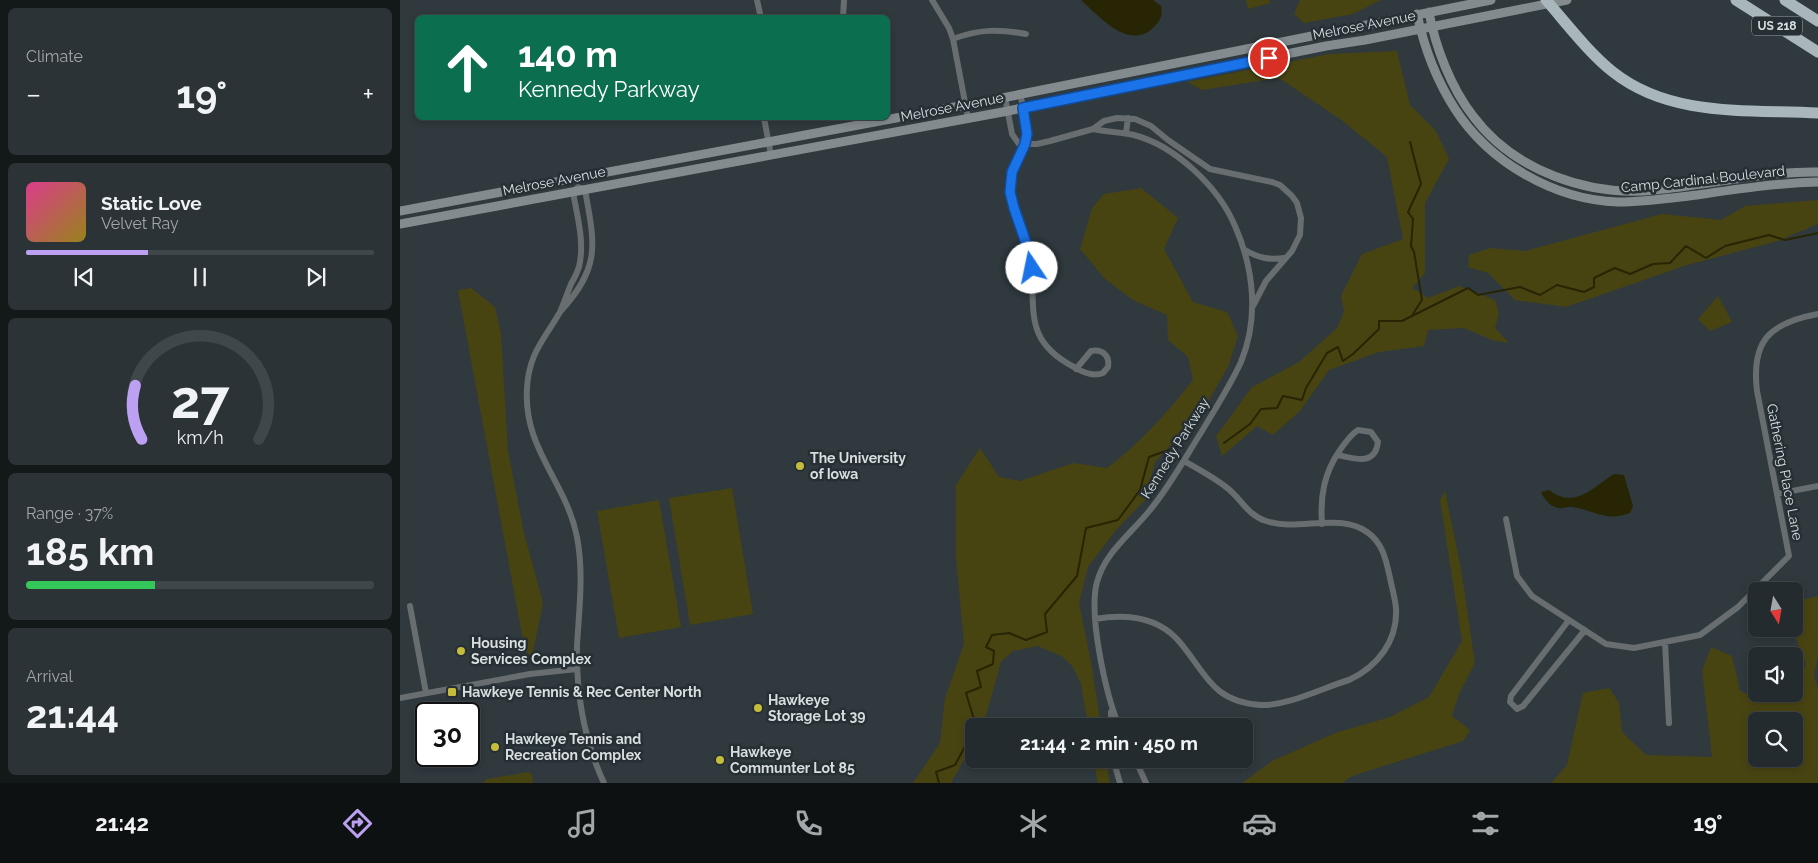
<!DOCTYPE html>
<meta charset="utf-8">
<style>
:root{--surface:#232b2e;--page:#2b3336;--text:#f1f3f6;--muted:#a3a7aa;--line:#40474a;--accent:#bca0f2}
body{margin:0;font-family:Raleway,sans-serif;background:var(--page);color:var(--text);height:100vh;display:flex;flex-direction:column;font-size:19px;white-space:nowrap}
*{box-sizing:border-box;margin:0}
p{font-size:16px;color:var(--muted)}
.icon{flex:none;width:28px;height:28px;fill:none;stroke:currentColor;stroke-width:2;stroke-linecap:round;stroke-linejoin:round}
.map{position:relative;flex:1;overflow:hidden}
.side{display:flex;flex-direction:column;gap:8px;padding:8px;background:#131819;width:400px}
.side>*{flex:none}
.hud{position:absolute;left:15px;top:15px;width:475px;height:105px;border-radius:8px;box-shadow:0 2px 8px #0003,0 0 0 1px var(--line);background:#0b6e4f;color:#fff;overflow:hidden}
.needle{width:32px;rotate:169deg}
.buttons{position:absolute;left:1348px;top:582px;display:grid;gap:10px}
.buttons a{display:grid;place-items:center;width:55px;height:55px;border-radius:8px;background:var(--surface);box-shadow:0 2px 8px #0003,0 0 0 1px var(--line);font-size:25px}
.speed{position:absolute;left:15px;top:702px;display:flex;gap:10px;font-size:25px;font-weight:700;text-align:center}
.speed>*{display:grid;place-content:center;width:65px;height:65px;border-radius:50%;background:var(--surface);box-shadow:0 2px 8px #0003,0 0 0 1px var(--line);line-height:1}
.speed .limit{border:2px solid #111;border-radius:8px;background:#fff;color:#111}
.pin{position:absolute;display:grid;place-items:center;width:42px;height:42px;color:#fff;margin:-21px;border:2px solid #fff;border-radius:50%;box-shadow:0 1px 5px #0007}
.me{position:absolute;width:55px;margin:-28px;rotate:349deg;stroke-linejoin:round;filter:drop-shadow(0 0 4px #0008)}
.turn{display:flex;align-items:center;gap:18px;height:105px;padding:0 20px;font-size:22px}
.turn .icon{width:65px;height:65px;stroke-width:2.5}
.turn b{display:block;font-size:35px;line-height:42px}
.big{font-size:38px;font-weight:700;line-height:1.1}
.side .card{flex:1;display:flex;flex-direction:column;justify-content:center;gap:8px;min-width:0;padding:0 18px;border-radius:8px;background:var(--page)}
.side .dial{align-items:center;gap:0}
.dial svg{height:130px;overflow:visible;fill:none;stroke:var(--line);stroke-width:7;stroke-linecap:round;text-anchor:middle}
.dial text{fill:var(--text);stroke:none}
.song{display:flex;align-items:center;gap:15px}
.cover{width:60px;height:60px;border-radius:8px;background:linear-gradient(135deg,hsl(330 70% 55%),hsl(50 70% 35%))}
.played{height:5px;border-radius:2px;background:linear-gradient(90deg,var(--accent) 35%,var(--line) 35%)}
.keys{display:flex;justify-content:space-around;direction:ltr}
.heat{display:flex;justify-content:space-between;align-items:center;font-size:28px;direction:ltr}
.charge{height:8px;border-radius:4px;background:linear-gradient(90deg,#34c759 37%,var(--line) 0)}
.trip{position:absolute;left:565px;top:718px;width:288px;height:50px;border-radius:8px;background:var(--surface);box-shadow:0 2px 8px #0003,0 0 0 1px var(--line);font-weight:700;line-height:50px;text-align:center}
.menu{display:flex;height:80px;justify-content:space-around;align-items:center;background:#0e1112;color:var(--muted)}
.menu .icon{width:35px;height:35px}
.menu .current{color:var(--accent)}
.menu b{font-size:22px;color:var(--text)}
main{display:flex;flex:1;min-height:0}
.map>svg:first-child{display:block}
.green{fill:#484412;fill-rule:evenodd}
.water{fill:#272503}
.lines{fill:none;stroke-linecap:round;stroke-linejoin:round}
.stream{stroke:#272503;stroke-width:2}
.street{stroke:#686d6f;stroke-width:6}
.secondary{stroke:#838b8e;stroke-width:9}
.highway{stroke:#a9b6bb;stroke-width:11}
.route-casing{stroke:#114b97;stroke-width:12}
.route{stroke:#1a73e8;stroke-width:9}
.poi-dot{fill:#c6bc3c;stroke:#252f34;stroke-width:2}
.labels{text-anchor:middle;stroke-width:5;stroke-linejoin:round;paint-order:stroke}
.shield{fill:#252f34;stroke:#a2a9ac;stroke-width:1}
.shield-label{font-size:12px;font-weight:bold;fill:#d7dde0}
.street-label{font-size:14px;fill:#d7dde0;stroke:#252f34}
.poi-label{font-size:14px;font-weight:bold;fill:#d7dde0;stroke:#252f34;text-anchor:start}
</style>
<main>
<section class="side">
<div class="card"><p>Climate</p>
<div class="heat"><a>−</a><b class="big">19°</b><a>+</a></div>
</div>
<div class="card">
<div class="song"><i class="cover"></i><div><b>Static Love</b><p>Velvet Ray</p></div></div>
<div class="played"></div>
<div class="keys"><svg class="icon" aria-label="previous" viewBox="0 0 24 24"><path d="M18 5L8 12l10 7zM5 5v14"/></svg><svg class="icon" aria-label="pause" viewBox="0 0 24 24"><path d="M8 5v14M16 5v14"/></svg><svg class="icon" aria-label="next" viewBox="0 0 24 24"><path d="M6 5l10 7-10 7zM19 5v14"/></svg></div>
</div>
<div class="card dial"><svg viewBox="0 0 100 80">
<path d="M14 69A42 42 0 1 1 86 69"/>
<path d="M14 69A42 42 0 0 1 10 36" stroke="#bca0f2"/>
<text x="50" y="56" font-size="32" font-weight="700">27</text>
<text x="50" y="72" font-size="11">km/h</text>
</svg></div>
<div class="card"><p>Range · 37%</p><b class="big">185 km</b><div class="charge"></div></div>
<div class="card"><p>Arrival</p><b class="big">21:44</b></div>
</section>
<div class="map">
<svg width="1418" height="783" viewBox="0 0 1418 783">
<rect width="100%" height="100%" fill="#2f393e"/>
<path class="green" d="M846,0H869L871,3L848,9Z
M900,0H981L953,14L904,23L894,14Z
M997,51L1010,105L1036,131L1049,159L1025,203V273L1012,288L1028,298L1059,286L1095,300L1099,314L1095,328L1109,343L1092,340L1064,328L1028,330L1024,346L979,352L929,370L900,411L873,435L857,426L822,456L816,436L852,387L899,362L937,328L944,312L941,296L962,254L1003,239L987,157L940,119L879,78L802,90L787,82L929,54Z
M741,188L778,218L764,249L793,302L827,312L838,336L828,367L797,421L779,436L755,462L745,500L716,530L688,567L679,603L691,662L701,726H688L681,684L673,667L663,657L638,646L613,651L601,662L583,726H574V742L551,783H513L540,743L545,698L564,644L556,558V485L580,448L599,477L620,481L673,463L707,468C739,444 768,412 793,380L788,357L768,340L767,315L733,300L705,279L680,249L692,208L704,194Z
M1418,200V224L1378,241L1287,265L1166,307L1115,300L1088,273L1068,267L1069,255L1090,248L1125,251L1262,214L1321,220L1345,206Z
M71,288L95,307L101,334L108,451L124,533L143,603L132,657L125,651L58,290Z
M1318,296L1332,322L1310,331L1298,319Z
M332,488L353,614L290,625L269,498Z
M1045,491L1061,569L1075,663L1059,694L1052,716L1070,730L1063,741L952,776L942,783H842L872,761L935,733L990,717L1029,697L1062,641L1040,500Z
M259,500L281,627L219,638L197,511Z
M1418,596V657L1414,675L1418,689V783H1151L1167,765L1183,693L1209,688L1219,703L1222,732L1246,755L1312,757L1302,671L1311,647L1332,656L1340,691L1366,700L1379,694H1394V687L1406,664L1392,629H1394V602ZM1356,721H1394V759H1356Z
M693,759H706L710,783H698Z
M129,772L132,775L133,783H83L86,779Z"/>
<path class="water" d="M681,0H753L761,6C763,15 760,21 754,27C729,52 699,16 681,0Z
M1214,474L1224,475L1233,506L1230,513C1206,522 1196,511 1173,507C1168,506 1162,509 1158,508C1150,506 1144,499 1141,492L1149,490C1175,510 1193,487 1214,474Z"/>
<g class="lines">
<path class="stream" d="M1010,142L1021,184L1008,212L1013,219L1011,246L1014,252L1022,300L1013,314
M824,443L850,424L861,409L877,408L883,396L902,400L906,388L927,353L938,347L943,361L953,354L979,329V321H1002L1068,288L1078,295L1120,287L1140,295L1157,285L1184,292L1194,287V278L1215,268L1230,274L1253,264L1270,263L1286,246L1306,258L1325,246L1369,235L1385,240L1418,233
M576,726L566,693L581,687L577,671L593,664L594,651L586,647L592,635L609,633L626,640L647,632L645,614L677,576L686,528L718,520L740,490L749,457L777,447
M539,783L536,772L555,765L574,730"/>
<path class="street" d="M357,0L361,18
M532,0L549,28L553,39L568,118
M443,18L444,0
M553,39C579,29 599,29 626,34
M620,94C623,107 628,123 627,135C626,154 610,167 610,189C611,212 625,233 629,255C639,303 618,338 674,367C682,372 693,377 703,373L708,367C710,355 702,349 691,351L676,369
M605,97L612,134L619,144H637L650,141L693,129L704,121L717,118L735,119L751,126L768,140L810,169L872,182L880,185L892,196L897,203L901,218L900,235L892,251L866,281L853,306
M364,118L371,155
M693,129C707,132 721,132 734,135C776,146 819,188 835,226C854,269 859,318 841,362C830,386 815,409 802,431C785,458 770,486 750,510C731,534 705,552 697,582C688,615 706,695 719,726
M726,133L728,118
M845,250C858,258 869,260 884,258
M160,312C201,267 195,245 185,190L178,187L173,192C177,216 185,242 179,267C177,273 174,279 171,284C167,294 164,303 160,312C144,340 129,353 127,388C123,449 166,481 177,537C184,574 179,609 177,646C176,694 184,740 204,783
M1377,494L1418,486
M1106,519L1117,576L1132,596L1206,644L1234,648L1300,635L1338,607L1389,556L1357,391C1351,340 1370,323 1418,314
M922,524C920,496 924,473 940,450C946,442 950,435 958,430L971,432L978,442C975,467 954,458 937,455
M10,606L26,693
M695,619C724,614 755,616 777,639C805,670 810,702 861,705C888,706 922,688 949,680C977,667 998,641 996,608C995,598 992,588 990,578C986,560 983,543 967,532C939,512 897,532 866,521C847,515 841,498 826,487C813,477 798,469 784,461
M1169,620L1111,696L1110,702L1117,709L1123,706L1185,630
M1265,642L1269,723
M0,698L130,674L177,669
M711,726V712
M713,759L720,783
M735,759L746,783"/>
<path class="secondary" d="M1029,12C1035,46 1051,88 1073,116C1114,171 1189,197 1255,190C1309,185 1364,171 1418,172
M1017,14C1024,47 1037,81 1055,109C1089,162 1154,200 1218,202C1244,202 1271,198 1297,195C1337,189 1377,183 1418,182
M0,211L597,99L1091,0
M0,224L608,111L926,46L965,40L1167,0"/>
<path class="highway" d="M1146,0C1167,24 1189,53 1213,72C1271,118 1349,109 1418,113
M1336,0L1418,52
M1385,0L1418,21"/>
</g>
<g class="lines">
<defs>
<path id="route" d="M632,268L626,243L614,208L610,192L612,172L625,144L627,134L623,108L869,58"/>
</defs>
<use href="#route" class="route-casing"/>
<use href="#route" class="route"/>
</g>
<g class="poi-dot">
<circle cx="400" cy="466" r="5"/>
<circle cx="61" cy="651" r="5"/>
<rect x="47" y="687" width="10" height="10" rx="2.5"/>
<circle cx="358" cy="708" r="5"/>
<circle cx="95" cy="747" r="5"/>
<circle cx="320" cy="760" r="5"/>
</g>
<g class="labels">
<rect class="shield" x="1352" y="16.5" width="50" height="19" rx="4"/>
<g class="shield-label">
<text x="1377" y="30">US 218</text>
</g>
<g class="street-label">
<text transform="translate(964 25) rotate(-11)" y="5">Melrose Avenue</text>
<text transform="translate(552 107) rotate(-11)" y="5">Melrose Avenue</text>
<text transform="translate(1303 179) rotate(-6)" y="5">Camp Cardinal Boulevard</text>
<text transform="translate(154 181) rotate(-11)" y="5">Melrose Avenue</text>
<text transform="translate(775 448) rotate(-58)" y="5">Kennedy Parkway</text>
<text transform="translate(1385 472) rotate(79)" y="5">Gathering Place Lane</text>
</g>
<g class="poi-label">
<text x="410" y="463">The University<tspan x="410" dy="16">of Iowa</tspan></text>
<text x="71" y="648">Housing<tspan x="71" dy="16">Services Complex</tspan></text>
<text x="62" y="697">Hawkeye Tennis &amp; Rec Center North</text>
<text x="368" y="705">Hawkeye<tspan x="368" dy="16">Storage Lot 39</tspan></text>
<text x="105" y="744">Hawkeye Tennis and<tspan x="105" dy="16">Recreation Complex</tspan></text>
<text x="330" y="757">Hawkeye<tspan x="330" dy="16">Communter Lot 85</tspan></text>
</g>
</g>
</svg>
<div class="buttons">
<a><svg class="needle" viewBox="-14 -14 28 28"><path d="M0-13l5 13h-10z" fill="#e53935"/><path d="M0 13l5-13h-10z" fill="#a3a7aa"/></svg></a>
<a><svg class="icon" aria-label="sound" viewBox="0 0 24 24"><path d="M4 9h4l5-4v14l-5-4H4zM17 9q2 3 0 6"/></svg></a>
<a><svg class="icon" aria-label="search" viewBox="0 0 24 24"><circle cx="10" cy="10" r="6"/><path d="M15 15l6 6"/></svg></a>
</div>
<div class="speed"><div class="limit">30</div></div>
<div class="pin" style="left:869px;top:58px;background:#d93025"><svg class="icon" aria-label="arrive" viewBox="0 0 24 24"><path d="M6 21V4h12l-3 4 3 4H6"/></svg></div>
<svg class="me" style="left:632px;top:268px" viewBox="-20 -20 40 40"><circle r="19" fill="#fff"/><path d="M0-13L10 11 0 6-10 11z" fill="#1a73e8"/></svg>
<div class="trip">21:44 · 2 min · 450 m</div>
<div class="hud">
<div class="turn"><svg class="icon" aria-label="ahead" viewBox="0 0 24 24"><path d="M12 20V5M6 11l6-6 6 6"/></svg><div><b>140 m</b>Kennedy Parkway</div></div>
</div>
</div>
</main>
<nav class="menu">
<b>21:42</b>
<svg class="icon current" aria-label="directions" viewBox="0 0 24 24"><path d="M12 3l9 9-9 9-9-9zM9 14v-3h6M13 9l2 2-2 2"/></svg>
<svg class="icon" aria-label="music" viewBox="0 0 24 24"><path d="M9 18V5l10-2v13"/><circle cx="6" cy="18" r="3"/><circle cx="16" cy="16" r="3"/></svg>
<svg class="icon" aria-label="phone" viewBox="0 0 24 24"><path d="M5 4h4l2 5-3 2q2 4 5 5l2-3 5 2v4C11 20 4 13 5 4z"/></svg>
<svg class="icon" aria-label="climate" viewBox="0 0 24 24"><path d="M12 3v18M4 7l16 10M4 17L20 7"/></svg>
<svg class="icon" aria-label="car" viewBox="0 0 24 24"><path d="M5 17H2v-5l4-1 3-4h7l3 4 3 1v5h-3M9 17h6M6 11h13"/><circle cx="7" cy="17" r="2"/><circle cx="17" cy="17" r="2"/></svg>
<svg class="icon" aria-label="filters" viewBox="0 0 24 24"><path d="M4 7h16M4 17h16"/><circle cx="9" cy="7" r="2"/><circle cx="15" cy="17" r="2"/></svg>
<b>19°</b>
</nav>
